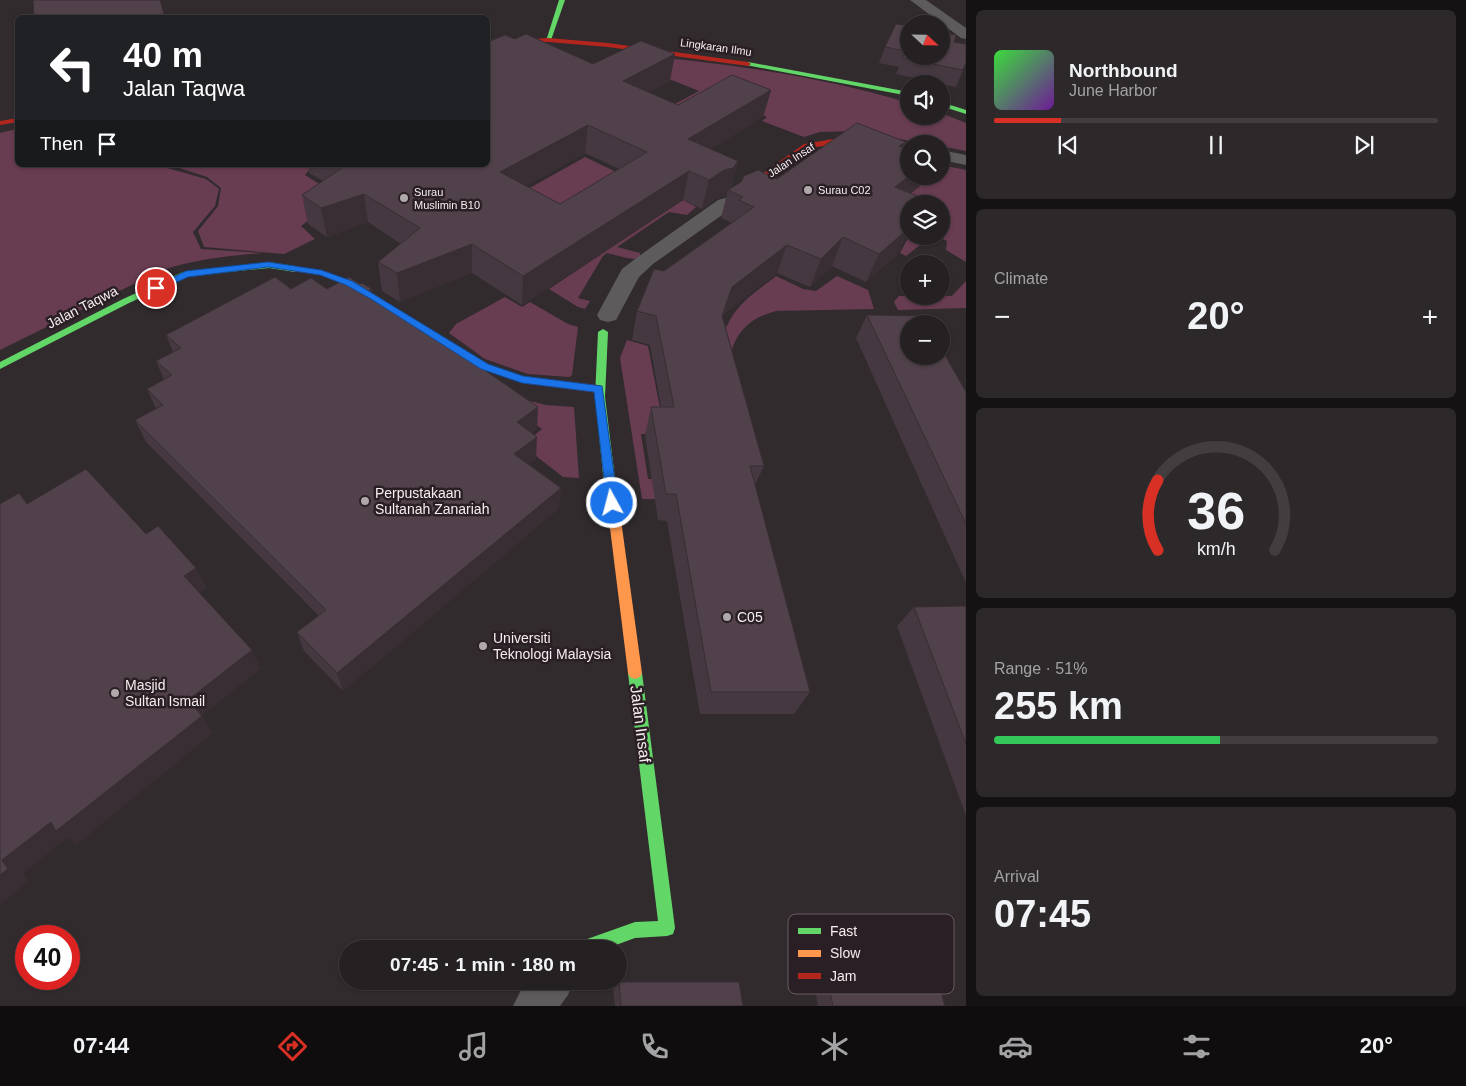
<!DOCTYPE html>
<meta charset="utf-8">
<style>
:root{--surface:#252022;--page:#2d282a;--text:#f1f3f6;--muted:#a3a3a5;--line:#423e40;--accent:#d93025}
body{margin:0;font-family:Helvetica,sans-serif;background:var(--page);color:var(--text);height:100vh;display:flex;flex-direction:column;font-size:19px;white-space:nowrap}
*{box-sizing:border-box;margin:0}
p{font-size:16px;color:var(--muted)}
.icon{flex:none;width:28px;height:28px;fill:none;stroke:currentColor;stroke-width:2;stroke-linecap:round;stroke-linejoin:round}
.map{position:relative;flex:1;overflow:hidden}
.panel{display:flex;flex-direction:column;gap:10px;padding:10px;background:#141213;width:500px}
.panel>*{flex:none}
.top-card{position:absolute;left:15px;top:15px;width:475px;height:152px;border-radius:8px;box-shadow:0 1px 4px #0004,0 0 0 1px var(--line);background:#202124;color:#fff;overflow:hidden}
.needle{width:32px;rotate:112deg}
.tools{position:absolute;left:900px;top:15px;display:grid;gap:10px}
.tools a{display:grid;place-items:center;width:50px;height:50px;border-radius:50%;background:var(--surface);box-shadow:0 1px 4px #0004,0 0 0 1px var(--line);font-size:25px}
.speed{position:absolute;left:15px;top:925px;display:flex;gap:10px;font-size:25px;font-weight:700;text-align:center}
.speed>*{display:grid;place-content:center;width:65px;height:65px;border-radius:50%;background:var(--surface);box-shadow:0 1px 4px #0004,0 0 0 1px var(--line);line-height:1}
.speed .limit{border:8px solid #d22;background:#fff;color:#111}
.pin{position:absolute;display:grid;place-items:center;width:42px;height:42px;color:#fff;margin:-21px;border:2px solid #fff;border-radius:50%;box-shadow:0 1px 5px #0007}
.me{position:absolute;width:55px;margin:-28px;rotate:353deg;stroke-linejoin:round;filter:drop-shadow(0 0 4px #0008)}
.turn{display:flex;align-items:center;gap:18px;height:105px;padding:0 25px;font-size:22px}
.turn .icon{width:65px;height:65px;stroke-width:2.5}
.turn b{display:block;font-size:35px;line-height:42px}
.then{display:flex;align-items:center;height:48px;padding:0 25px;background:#0003;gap:10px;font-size:19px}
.big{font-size:38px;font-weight:800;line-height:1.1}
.panel .widget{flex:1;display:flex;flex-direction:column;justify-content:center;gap:8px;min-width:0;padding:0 18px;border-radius:8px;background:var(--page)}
.panel .dial{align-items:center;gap:0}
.dial svg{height:130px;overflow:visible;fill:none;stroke:var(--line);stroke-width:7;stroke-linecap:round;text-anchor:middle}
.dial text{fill:var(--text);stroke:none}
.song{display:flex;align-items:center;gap:15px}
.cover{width:60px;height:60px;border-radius:8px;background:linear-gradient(135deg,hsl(120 70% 55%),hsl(280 70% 35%))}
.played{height:5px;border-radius:2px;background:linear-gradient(90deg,var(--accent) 15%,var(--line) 15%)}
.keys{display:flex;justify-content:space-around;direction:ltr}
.heat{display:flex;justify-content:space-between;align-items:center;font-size:28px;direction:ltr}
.charge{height:8px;border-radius:4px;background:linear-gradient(90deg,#34c759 51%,var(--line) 0)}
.trip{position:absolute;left:339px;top:940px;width:288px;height:50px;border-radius:25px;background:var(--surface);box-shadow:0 1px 4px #0004,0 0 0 1px var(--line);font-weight:800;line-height:50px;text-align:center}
.menu{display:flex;height:80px;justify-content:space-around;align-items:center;background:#0f0d0e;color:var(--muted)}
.menu .icon{width:35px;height:35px}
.menu .selected{color:var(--accent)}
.menu b{font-size:22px;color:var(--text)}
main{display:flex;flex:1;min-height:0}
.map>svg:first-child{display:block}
.green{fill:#683c51}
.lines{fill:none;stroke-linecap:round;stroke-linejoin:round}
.street{fill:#5d5b5c;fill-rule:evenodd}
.fast{fill:#63d668;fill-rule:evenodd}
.slow{fill:#ff974d;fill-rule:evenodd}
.jam{fill:#b3261e;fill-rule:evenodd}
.wall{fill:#463840;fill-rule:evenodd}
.shaded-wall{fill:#392e34}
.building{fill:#51414a;stroke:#392e34;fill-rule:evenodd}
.route{fill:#1a73e8;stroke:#114b97}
.poi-dot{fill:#b0a9ac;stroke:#2a1f24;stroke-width:2}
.labels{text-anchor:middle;stroke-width:5;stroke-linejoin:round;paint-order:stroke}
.far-street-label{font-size:11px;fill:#f5edf0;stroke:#2a1f24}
.far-poi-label{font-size:11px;fill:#f5edf0;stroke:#2a1f24;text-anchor:start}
.street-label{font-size:14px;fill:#f5edf0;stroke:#2a1f24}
.poi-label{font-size:14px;fill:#f5edf0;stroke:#2a1f24;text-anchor:start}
.near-street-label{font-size:16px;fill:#f5edf0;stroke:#2a1f24}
.key{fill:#2a1f24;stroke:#675d61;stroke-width:1}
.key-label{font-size:14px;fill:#f5edf0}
</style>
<main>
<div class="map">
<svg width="966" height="1006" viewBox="0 0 966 1006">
<rect width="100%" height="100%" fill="#312b2e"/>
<path class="green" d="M627,54C722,63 817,75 909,103V116H941V113L966,123V151L941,146V144H927L856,131L820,132L804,137L762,121L767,117L725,100L623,132L699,91L637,66Z
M17,129L18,165H157L206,179L219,189L215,206L193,232L201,249L263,253C228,256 194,259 160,271L0,350V133Z
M585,157L629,178L549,227L471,221Z
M170,165H313L305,175L340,197L301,226L315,239L284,254L204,247L198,231L218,206L221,188L207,177Z
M941,165L966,170V262L946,250L947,241L937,236H941V204H909V176H941Z
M683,200L696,207L687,215L669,212L617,247L640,253V257L635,259L627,258L607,253L603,256L578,298L590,301L585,309L578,307L549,289Z
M909,236H936L929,238L906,256L900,253Z
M776,276L803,289L816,291L837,276L868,290L874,309L776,311C753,317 737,329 731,353L721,342C732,306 748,298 776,276Z
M966,281V308L898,310L894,302L899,296H952Z
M505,297L522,307L530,302L568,324L578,327L572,375L569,377L528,374L485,359L449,333L456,324Z
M627,340L648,346L665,434H641L648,479H658L661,499H642L620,358Z
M488,391L546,405L574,407L579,478L563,477L522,445L542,429Z"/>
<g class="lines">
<path class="street" d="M910,0H926L966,28V39L961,38Z
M941,150L966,155V165L941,160Z
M725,198L732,200L735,204L732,208L653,264L639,277L616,320L608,322L600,320L597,315L622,269L639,256L718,200Z
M528,981H574L568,995L560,1006H513L520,992Z"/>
<path class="fast" d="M559,0H565L551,40L546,41Z
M748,62L909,92V96L746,65L745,64Z
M941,102L966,110V114L941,106Z
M269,262L295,266L299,269L295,272L269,268L188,276L129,303L0,369V362L123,299L183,272Z
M603,329L608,332L605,397L618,503L616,506H608L606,503L595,397L598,332Z
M635,667L640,669L642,673L675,928L673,934L667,936L635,938L605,949H574L576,943L635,922L658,921L628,673L630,669Z"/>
<path class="slow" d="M615,515L619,517L621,520L642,673L640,677L635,679L630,677L628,673L609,520L611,517Z"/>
<path class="jam" d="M548,38L608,43L748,62L751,64L748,66L608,47L548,42L488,46V42Z
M18,118V122L0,125V121Z
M833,139C859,138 883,142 909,147V151L845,143L809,148L740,197L733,195L804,144Z
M295,266L324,271L352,281L488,365L523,377L598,385L603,389L598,393L522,383L482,369L346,285L319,275L292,271V267Z"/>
</g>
<path class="wall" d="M515,39L593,64L670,81L649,92L678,105L771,90L763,117L711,149L738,161L731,188L777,179L906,142L903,148L909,176H924L919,187L911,193L909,204V232L896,256L866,282L832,266L810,287L777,273L723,315V317L764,466L755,485L810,692L794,714H700L667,521L658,520L645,435L651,407H661L650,345L632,340L637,311L664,271L732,223L721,218L727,194L725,196L717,198L702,209L683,200L522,305L472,273L400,302L382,291L378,262L401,244L368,222L327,237L308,224L302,195L323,181L309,173L308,165H488ZM585,153L619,169L560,204L526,186Z
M954,42L963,70L956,87L896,74L899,67L879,63L885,47Z
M360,284L372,289V293L537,429L532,433L536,459L528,464L561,488L558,509L343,691L304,651L297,632L319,616L146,442L135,420L156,409L147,389L164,380L156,361L173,352L166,335L291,289H327Z
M867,315L966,392V583L856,338Z
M966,606V816L897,626L914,607Z
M826,973L945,1006H818L813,979Z
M619,982L743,1006H615L613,988Z"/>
<path class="shaded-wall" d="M675,54L670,81L619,108L623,81Z
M771,90L763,117L683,167L688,139Z
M588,125L585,153L499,201L500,172Z
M906,142L894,169L899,146Z
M738,161L731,189L728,190L727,194L725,196L717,198L702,209L709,180Z
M689,171L683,200L522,305L523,276Z
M909,176H924L919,187L883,215L895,187Z
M364,194L368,222L327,237L321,208Z
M909,228V232L896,256L866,282L879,254Z
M843,237L832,266L810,287L821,259Z
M472,244V273L400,302L397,273Z
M787,245L777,273L723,315L714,344L732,287Z
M538,407L537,429L516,444L517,422Z
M537,437L536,459L513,476L514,454Z
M561,488L558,509L343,691L337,673Z
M196,568L207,588L195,596L184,576Z
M252,650L261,669L200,717L188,700Z
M202,716L213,733L76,845L67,838L24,873L29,881L0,905V875L2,860L51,822Z"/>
<path class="building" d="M33,0H160L165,18H34Z
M896,24L909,26V56H941V32L956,35L954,42L966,44V62L963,70L902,58L906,51L885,47Z
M526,34L593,64L641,41L675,54L623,81L678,105L732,75L771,90L688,139L738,161L733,168L724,170L709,180L689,171L523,276L472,244L397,273L378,262L420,228L364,194L321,208L302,195L342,168L338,165H488V42L505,35L515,39ZM588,125L647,152L560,204L500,172Z
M857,123L906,142L899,146L909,150V176L895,187L925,199L922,204H909V228L879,254L843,237L821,259L787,245L732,287L722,316L764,466H750L810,692H711L676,494H666L651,407H674L656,316L637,311L654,269L664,271L754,207L739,200L743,197L728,190L741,182L744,176L758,170L777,179Z
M275,277L291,289L311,278L327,289L349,277L360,284L362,283L372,289L369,290L538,407L517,422L537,437L514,454L561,488L337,673L297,632L326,610L135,420L163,405L147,389L172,375L156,361L181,348L166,335Z
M867,315L924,316L928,324H909V356H941V348L966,392V524Z
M86,469L146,534L158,526L196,568L184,576L252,650L188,700L202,716L56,831L51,822L2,860L8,869L0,875V504L19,493L27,504Z
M966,606V744L914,607Z
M826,973L936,975L945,1006H833Z
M619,982H739L743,1006H621Z"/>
<path class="route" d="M268,262L321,270L352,281L488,364L523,376L602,386L618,503L616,506H608L607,503L594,392L522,383L481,369L371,299L346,285L320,275L268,267L188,277L159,290H153L152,288L186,271Z"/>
<g class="poi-dot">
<circle cx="808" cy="190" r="5"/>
<circle cx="404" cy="198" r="5"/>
<circle cx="365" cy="501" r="5"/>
<circle cx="727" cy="617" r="5"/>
<circle cx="483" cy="646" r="5"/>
<circle cx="115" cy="693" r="5"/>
</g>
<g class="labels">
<g class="far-street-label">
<text transform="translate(716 47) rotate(8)" y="4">Lingkaran Ilmu</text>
<text transform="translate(791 160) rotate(-33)" y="4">Jalan Insaf</text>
</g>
<g class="far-poi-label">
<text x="818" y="194">Surau C02</text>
<text x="414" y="196">Surau<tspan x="414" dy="13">Muslimin B10</tspan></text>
</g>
<g class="street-label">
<text transform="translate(82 307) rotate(-27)" y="5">Jalan Taqwa</text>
</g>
<g class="poi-label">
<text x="375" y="498">Perpustakaan<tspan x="375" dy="16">Sultanah Zanariah</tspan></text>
<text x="737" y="622">C05</text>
<text x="493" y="643">Universiti<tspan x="493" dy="16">Teknologi Malaysia</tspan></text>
<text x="125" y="690">Masjid<tspan x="125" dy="16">Sultan Ismail</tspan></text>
</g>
<g class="near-street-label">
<text transform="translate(641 724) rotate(83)" y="6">Jalan Insaf</text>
</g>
</g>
<rect x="788" y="914" width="166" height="80" rx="8" class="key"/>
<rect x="798" y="928" width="23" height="6" fill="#63d668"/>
<rect x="798" y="950" width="23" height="7" fill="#ff974d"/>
<rect x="798" y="973" width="23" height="6" fill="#b3261e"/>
<g class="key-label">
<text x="830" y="936">Fast</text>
<text x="830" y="958">Slow</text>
<text x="830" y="981">Jam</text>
</g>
</svg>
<div class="tools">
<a><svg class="needle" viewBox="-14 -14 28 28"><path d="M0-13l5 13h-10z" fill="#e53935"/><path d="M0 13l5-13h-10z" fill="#a3a3a5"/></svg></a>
<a><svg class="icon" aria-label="sound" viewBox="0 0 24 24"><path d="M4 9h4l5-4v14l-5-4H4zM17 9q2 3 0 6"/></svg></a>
<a><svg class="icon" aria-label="search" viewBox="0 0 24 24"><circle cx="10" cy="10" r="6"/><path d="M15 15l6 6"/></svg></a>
<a><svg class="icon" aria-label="layers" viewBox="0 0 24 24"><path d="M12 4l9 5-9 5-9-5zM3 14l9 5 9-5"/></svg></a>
<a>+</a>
<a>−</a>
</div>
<div class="speed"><div class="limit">40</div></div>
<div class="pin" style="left:156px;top:288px;background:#d93025"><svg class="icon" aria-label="arrive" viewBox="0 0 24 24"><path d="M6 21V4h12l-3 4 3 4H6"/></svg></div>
<svg class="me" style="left:612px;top:503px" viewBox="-20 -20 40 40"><circle r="17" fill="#1a73e8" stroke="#fff" stroke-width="3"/><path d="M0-11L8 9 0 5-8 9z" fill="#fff"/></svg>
<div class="trip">07:45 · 1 min · 180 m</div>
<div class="top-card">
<div class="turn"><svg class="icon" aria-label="left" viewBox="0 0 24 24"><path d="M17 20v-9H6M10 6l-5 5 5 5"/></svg><div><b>40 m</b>Jalan Taqwa</div></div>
<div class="then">Then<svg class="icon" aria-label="arrive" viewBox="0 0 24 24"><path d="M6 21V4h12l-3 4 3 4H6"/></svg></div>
</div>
</div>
<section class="panel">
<div class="widget">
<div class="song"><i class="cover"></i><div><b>Northbound</b><p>June Harbor</p></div></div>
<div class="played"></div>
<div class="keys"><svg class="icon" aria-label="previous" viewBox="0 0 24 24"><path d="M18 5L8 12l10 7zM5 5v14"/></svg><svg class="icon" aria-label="pause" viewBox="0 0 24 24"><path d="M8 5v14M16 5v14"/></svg><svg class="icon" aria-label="next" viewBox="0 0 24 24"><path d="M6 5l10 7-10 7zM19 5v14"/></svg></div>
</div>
<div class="widget"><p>Climate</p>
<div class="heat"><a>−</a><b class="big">20°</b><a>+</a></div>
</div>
<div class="widget dial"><svg viewBox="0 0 100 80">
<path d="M14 69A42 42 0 1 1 86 69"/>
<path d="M14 69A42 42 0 0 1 14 26" stroke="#d93025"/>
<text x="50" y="56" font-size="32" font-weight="700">36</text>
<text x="50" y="72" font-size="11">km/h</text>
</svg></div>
<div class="widget"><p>Range · 51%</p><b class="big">255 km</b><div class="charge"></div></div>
<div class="widget"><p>Arrival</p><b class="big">07:45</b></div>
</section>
</main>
<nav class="menu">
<b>07:44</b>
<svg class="icon selected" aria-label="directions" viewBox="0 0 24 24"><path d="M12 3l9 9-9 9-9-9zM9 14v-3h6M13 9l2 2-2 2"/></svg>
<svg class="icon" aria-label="music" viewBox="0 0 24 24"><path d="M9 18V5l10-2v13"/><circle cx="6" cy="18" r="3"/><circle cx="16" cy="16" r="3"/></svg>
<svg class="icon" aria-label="phone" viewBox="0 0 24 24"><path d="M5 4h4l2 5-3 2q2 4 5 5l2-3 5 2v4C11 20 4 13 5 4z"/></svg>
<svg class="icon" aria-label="climate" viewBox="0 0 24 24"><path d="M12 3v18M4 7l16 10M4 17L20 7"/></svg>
<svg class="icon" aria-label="car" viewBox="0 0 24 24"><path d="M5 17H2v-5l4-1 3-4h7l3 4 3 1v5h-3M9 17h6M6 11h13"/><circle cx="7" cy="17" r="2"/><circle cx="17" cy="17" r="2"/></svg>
<svg class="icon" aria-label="filters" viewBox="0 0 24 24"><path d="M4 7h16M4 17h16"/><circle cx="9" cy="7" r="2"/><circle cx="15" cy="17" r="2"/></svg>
<b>20°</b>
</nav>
